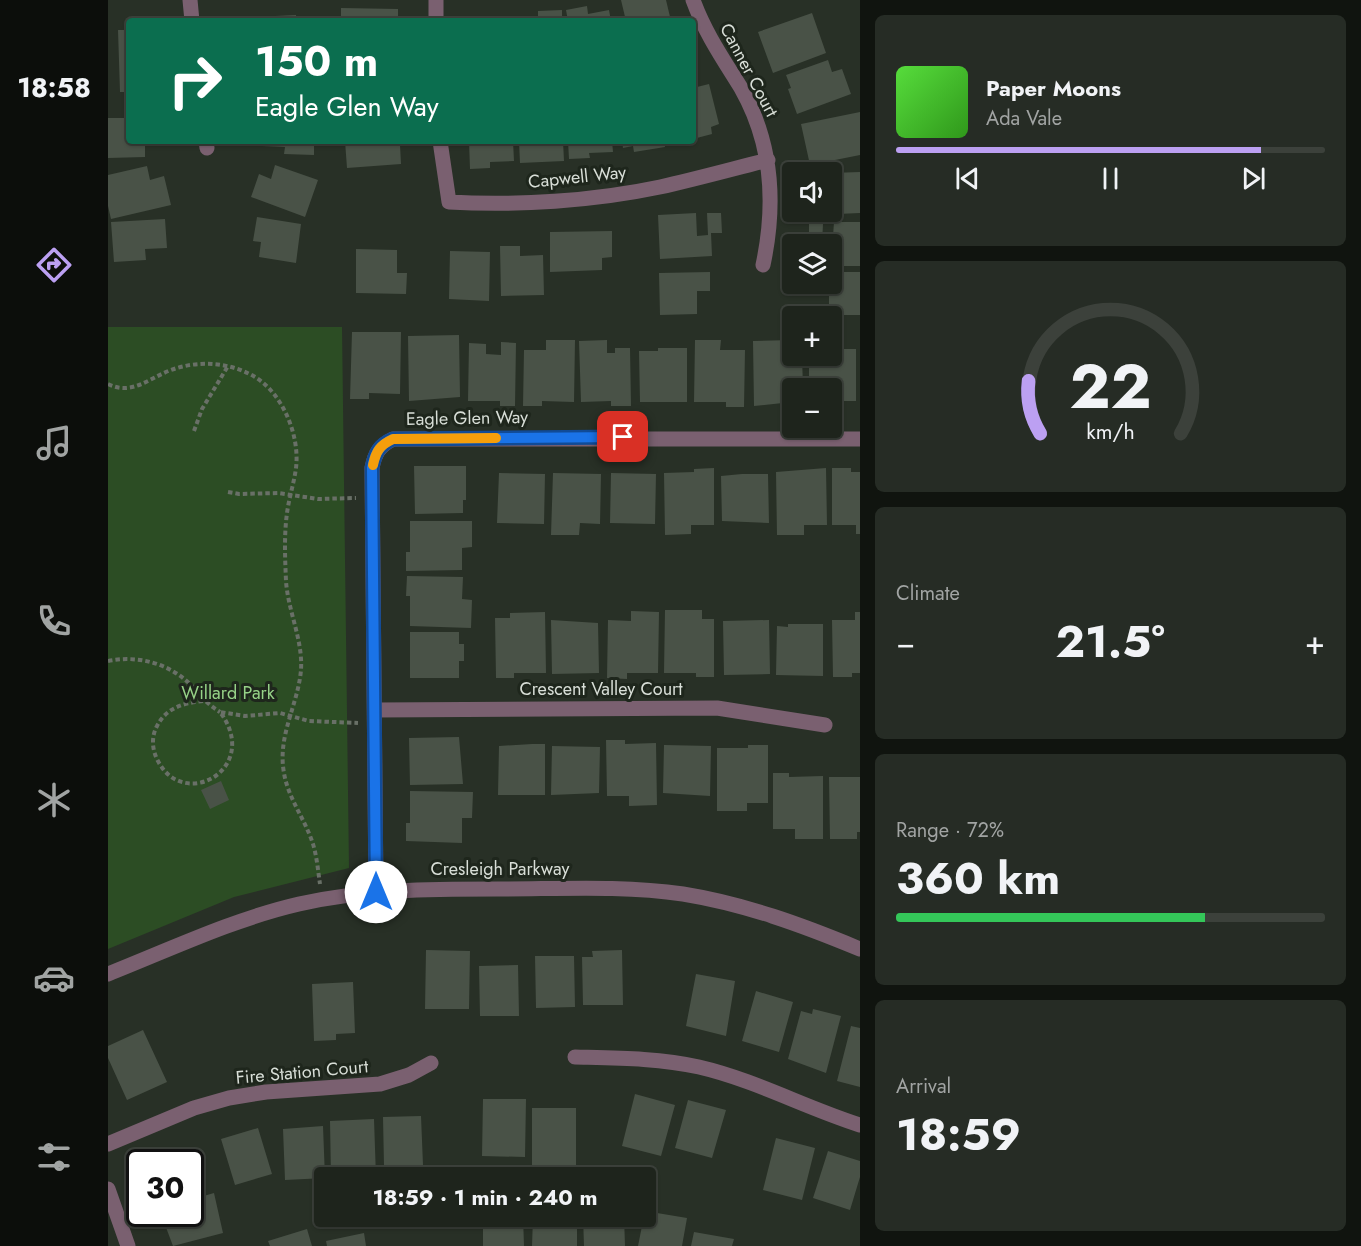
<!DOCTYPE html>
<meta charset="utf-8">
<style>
:root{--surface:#1e241c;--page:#262c25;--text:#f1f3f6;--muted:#a1a4a3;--line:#3c413b;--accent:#bca0f2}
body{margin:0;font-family:Jost,sans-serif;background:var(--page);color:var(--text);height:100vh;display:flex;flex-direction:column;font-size:22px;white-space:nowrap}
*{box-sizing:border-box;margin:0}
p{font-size:20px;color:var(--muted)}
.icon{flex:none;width:33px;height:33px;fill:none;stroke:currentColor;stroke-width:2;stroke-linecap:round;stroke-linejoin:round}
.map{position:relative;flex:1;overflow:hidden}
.sheet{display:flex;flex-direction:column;gap:15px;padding:15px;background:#10140f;width:501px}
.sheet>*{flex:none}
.top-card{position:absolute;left:18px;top:18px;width:570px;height:126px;border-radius:6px;box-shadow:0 2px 4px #0004,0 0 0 2px var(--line);background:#0b6e4f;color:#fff;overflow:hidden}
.buttons{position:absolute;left:674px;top:162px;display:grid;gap:12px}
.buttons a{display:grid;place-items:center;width:60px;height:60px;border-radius:6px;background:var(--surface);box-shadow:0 2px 4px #0004,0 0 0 2px var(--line);font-size:30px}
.speed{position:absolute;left:18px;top:1149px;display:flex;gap:12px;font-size:30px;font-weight:700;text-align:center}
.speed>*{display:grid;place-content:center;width:78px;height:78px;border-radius:50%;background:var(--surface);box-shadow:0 2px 4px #0004,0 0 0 2px var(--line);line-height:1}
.speed .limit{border:3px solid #111;border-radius:9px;background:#fff;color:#111}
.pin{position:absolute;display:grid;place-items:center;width:51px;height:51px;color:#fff;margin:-26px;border-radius:12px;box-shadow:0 3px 9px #0006}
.me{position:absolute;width:66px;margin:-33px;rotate:0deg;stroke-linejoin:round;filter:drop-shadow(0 0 4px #0008)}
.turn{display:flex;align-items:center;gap:21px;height:126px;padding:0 30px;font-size:27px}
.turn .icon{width:78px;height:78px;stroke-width:2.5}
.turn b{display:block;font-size:42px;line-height:51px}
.big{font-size:45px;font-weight:700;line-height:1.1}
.sheet .widget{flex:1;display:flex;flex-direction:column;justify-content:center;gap:9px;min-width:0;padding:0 21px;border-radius:9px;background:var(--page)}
.sheet .dial{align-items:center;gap:0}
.dial svg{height:156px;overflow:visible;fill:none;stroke:var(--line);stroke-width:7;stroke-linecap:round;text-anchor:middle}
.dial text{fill:var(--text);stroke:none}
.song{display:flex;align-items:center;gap:18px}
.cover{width:72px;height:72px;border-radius:9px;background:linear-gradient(135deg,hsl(110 70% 55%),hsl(110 70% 35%))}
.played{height:6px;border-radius:3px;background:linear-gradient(90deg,var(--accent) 85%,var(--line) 85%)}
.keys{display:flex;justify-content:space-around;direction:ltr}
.heat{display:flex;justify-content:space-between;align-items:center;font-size:33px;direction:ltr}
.charge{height:9px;border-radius:4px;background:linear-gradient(90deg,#34c759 72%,var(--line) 0)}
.trip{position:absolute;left:206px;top:1167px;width:342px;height:60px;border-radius:6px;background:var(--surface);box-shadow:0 2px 4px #0004,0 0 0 2px var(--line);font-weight:700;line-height:60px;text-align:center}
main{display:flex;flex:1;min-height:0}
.tabs{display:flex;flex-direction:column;width:108px;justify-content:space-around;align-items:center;background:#0c0e0b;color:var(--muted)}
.tabs .icon{width:42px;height:42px}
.tabs .on{color:var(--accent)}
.tabs b{font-size:27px;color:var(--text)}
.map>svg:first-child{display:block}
.green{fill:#2c4d24}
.building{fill:#495247}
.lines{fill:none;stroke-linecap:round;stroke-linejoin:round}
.path{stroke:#697067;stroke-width:4;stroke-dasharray:4.5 3;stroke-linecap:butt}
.minor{stroke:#7a6070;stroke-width:15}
.route-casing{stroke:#114b97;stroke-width:15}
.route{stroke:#1a73e8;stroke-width:10}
.slow{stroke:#f59e0b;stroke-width:10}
.labels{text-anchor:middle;stroke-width:6;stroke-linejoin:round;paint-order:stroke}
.street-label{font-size:18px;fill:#d8ded7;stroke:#1e261c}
.park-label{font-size:18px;fill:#96d287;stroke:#1e261c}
</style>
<main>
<nav class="tabs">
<b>18:58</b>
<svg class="icon on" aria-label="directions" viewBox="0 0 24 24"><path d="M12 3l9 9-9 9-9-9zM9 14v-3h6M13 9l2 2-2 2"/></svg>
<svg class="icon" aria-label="music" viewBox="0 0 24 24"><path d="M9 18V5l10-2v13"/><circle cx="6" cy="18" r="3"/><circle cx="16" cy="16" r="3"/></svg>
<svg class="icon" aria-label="phone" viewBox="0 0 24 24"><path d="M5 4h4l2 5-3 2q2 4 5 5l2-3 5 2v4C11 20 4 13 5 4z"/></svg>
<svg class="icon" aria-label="climate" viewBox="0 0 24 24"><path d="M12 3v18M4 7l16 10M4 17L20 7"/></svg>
<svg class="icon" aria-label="car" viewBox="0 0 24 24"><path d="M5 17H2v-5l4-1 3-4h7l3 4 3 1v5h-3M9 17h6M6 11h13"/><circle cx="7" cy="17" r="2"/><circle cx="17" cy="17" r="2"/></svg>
<svg class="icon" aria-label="filters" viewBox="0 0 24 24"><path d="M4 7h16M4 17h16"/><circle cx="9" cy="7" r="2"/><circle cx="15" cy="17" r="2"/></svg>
</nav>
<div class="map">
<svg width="752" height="1246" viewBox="0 0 752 1246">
<rect width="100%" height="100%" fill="#283026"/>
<path class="green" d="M0,327H234L241,868L126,897L0,949Z"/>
<path class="building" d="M513,0H558L563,21H518Z
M479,6L480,14L501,10L503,21H460L458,10Z
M233,8L290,9V21H233Z
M454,10V21H430V11Z
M704,13L718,53L665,73L650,32Z
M188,15V21H145V17Z
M400,16V21H356V17Z
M10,30H21V92H12Z
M720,60L724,72L734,69L743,94L689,114L680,89L683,88L678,75Z
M601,84L611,124L603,127L604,134L585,139V88Z
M752,112V155L702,165L693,124Z
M0,118H21V141H37V157L0,158Z
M154,141H206V155L176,154L177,147L154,146Z
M237,141H301V144L292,145L293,164L239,168Z
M361,141H405L406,161L382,162V168L362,169Z
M411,141H455L456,161L412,163Z
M460,141H504L505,152L481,153L482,158L461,159Z
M514,141H556L557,147L526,152L525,146L515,148Z
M167,165L210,180L197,217L143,197L151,174L163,179Z
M39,166L42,180L56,176L63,205L3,219L0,206V175Z
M752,172V213L707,215L706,212H723V173Z
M588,213L589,236L600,235L599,213H613L614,233H603L604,256L552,259L550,215Z
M149,217L193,224L188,263L151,257L153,242L145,241Z
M57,219L59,248L37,249L38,260L6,262L3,222Z
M726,222H752V266H723Z
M701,223L715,224L714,243H701Z
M504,231V257L494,258V270L442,272V232Z
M392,246H412V256L435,255L436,295L393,296Z
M248,249L289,250V273H299L298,294L248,293Z
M342,251L382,252L381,301L341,299Z
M602,272V291H589V314L552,315L551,273Z
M723,272H752V315H721V291H709V284H723Z
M244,332H293L292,394L261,393V399H242Z
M351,335L352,397L301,401L300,336Z
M438,340H467L466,402L434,401V406H415L416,350H438Z
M499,340V353H507V348H522L523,406H503V401L473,402L471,341Z
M587,340H613L612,350H637L636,407H618V402H586Z
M684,340V356H694L695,388H684V402L646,406L645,341Z
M393,342L408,343L407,406H392V401H360L361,343L378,344V354L393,355Z
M550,348H579V402H532L531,351H550Z
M723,349H748V401H723V388H701V356H723Z
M306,466H358V500H355V513L307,514Z
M606,468V525H583V534L557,535L556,473L586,472V469Z
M718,468L719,525H696V535H669L668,472Z
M724,468H743V472H752V534H748V525H724Z
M391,473L437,474L436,524L389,523Z
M445,473L493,474L492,524L472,523L471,535H443Z
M503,473L548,474L547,524L502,523Z
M634,474H660L661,523L614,521L613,476Z
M302,521H364V547L354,548V570L298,571V552H302Z
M299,576L355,577L354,599L364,600L363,628L302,626V596H298Z
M557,610H594V619H606V677H588V673H556Z
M523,611L551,612L550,673H519V679L499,678L500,620L523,621Z
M437,612L438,673H406V678H388L387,618H402V613Z
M747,612H752V673H744V677H725L724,620H747Z
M443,620L490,623L491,673L444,674Z
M661,620L662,674L616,675L615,621Z
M680,624H715V676L668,675L669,626L680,627Z
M302,632H351V644H356V661H351V678H302Z
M351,737L355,784L302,785L301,738Z
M498,740H517V744L548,743L549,805L521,806V796H499Z
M424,744H437V795H390L391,746Z
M556,745L603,746L602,796L555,793Z
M640,745H660V803H639V811H609V748H640Z
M444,746L492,747L491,793L443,795Z
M665,773H681V777L715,776V839H687V829H665Z
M721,777H752V832H749V839H722Z
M113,781L121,800L102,809L93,790Z
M302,791L365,792L364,818H354V843L298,841V823H302Z
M318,950L362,951L361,1009H317Z
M514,950L515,1005H475L474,957H485L484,951Z
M427,956H466L467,1007L428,1008Z
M410,965L411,1016H372L371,966Z
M588,974L627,981L618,1036L578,1026Z
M245,982L247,1033L228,1034V1040L206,1041L204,984Z
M648,991L685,1002L671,1052L634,1041Z
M705,1009L733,1016L718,1073L680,1059L693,1011L704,1014Z
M743,1026L752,1028V1087L729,1081Z
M35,1030L59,1082L19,1100L0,1058V1046Z
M527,1094L567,1105L553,1156L514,1146Z
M375,1099H418L417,1157L374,1156Z
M580,1100L618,1110L604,1158L567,1148Z
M424,1108H468V1165H424Z
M313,1116L315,1165L276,1166L275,1117Z
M266,1119L268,1177L223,1178L222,1121Z
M215,1126L217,1178L177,1180L175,1129Z
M150,1128L164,1174L127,1185L113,1139Z
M668,1138L707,1148L694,1200L655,1190Z
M86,1151L95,1189L82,1192V1162H39Z
M720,1151L752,1161V1177L742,1210L705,1198Z
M106,1193L115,1233L65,1246L53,1214H82V1200Z
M537,1211L579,1218L574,1246H530Z
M415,1216L416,1246H375V1223H385V1217Z
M475,1216H516L517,1246H476Z
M425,1217L469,1218V1246H424Z
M199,1229L204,1246H162L160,1241Z
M586,1232L626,1239L624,1246H583Z
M256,1233L258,1246H219L218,1241Z"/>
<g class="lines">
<path class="path" d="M0,384C24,396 41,378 63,370C90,360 122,362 147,377C175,394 192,436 188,468C186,483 181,498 179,513C176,535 177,558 178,581C180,611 195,640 193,670C190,705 169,736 176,773C180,798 197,819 205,844C209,857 210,871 212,884
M86,431L94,409L120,366
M120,492L131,494L170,493L210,499L248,498
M0,661C29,655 60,663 82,684C94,696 96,702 112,712
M95,701C75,703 58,708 49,726C43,737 44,750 50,761C76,812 154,768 112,712L137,716L172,713L201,721L250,723"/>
<path class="minor" d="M82,0L84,21
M328,0V21
M585,0C597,33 615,59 633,88C665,144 668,204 655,265
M98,141L99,148
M332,141L341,202C408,206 486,201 552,187C588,179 624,169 660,160
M267,710L609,708L717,725
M268,892L264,468C267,453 271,446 285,439H752
M0,974C63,949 126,919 191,904C257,889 323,889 390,889C451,889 514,885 575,894C637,904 694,925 752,949
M467,1057C508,1058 551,1058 591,1067C647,1080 698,1108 752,1125
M0,1144L86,1108L121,1098L158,1092L272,1084L301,1075L323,1063
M0,1189L20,1246"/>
</g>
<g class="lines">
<defs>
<path id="route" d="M268,892L264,468C267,453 271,445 285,439L515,437"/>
</defs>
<use href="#route" class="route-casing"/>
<use href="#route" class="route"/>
<path class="slow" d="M265,465C268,451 272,445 285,439L388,438"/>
</g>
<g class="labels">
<g class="street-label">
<text transform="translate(641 70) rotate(62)" y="6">Canner Court</text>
<text transform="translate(469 177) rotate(-6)" y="6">Capwell Way</text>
<text transform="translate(359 418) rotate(-1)" y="6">Eagle Glen Way</text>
<text x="493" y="695">Crescent Valley Court</text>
<text x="392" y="875">Cresleigh Parkway</text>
<text transform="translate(194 1072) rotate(-5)" y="6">Fire Station Court</text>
</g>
<g class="park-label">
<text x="120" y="699">Willard Park</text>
</g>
</g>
</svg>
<div class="buttons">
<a><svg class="icon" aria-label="sound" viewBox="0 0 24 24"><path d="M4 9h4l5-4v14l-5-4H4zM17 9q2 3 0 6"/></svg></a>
<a><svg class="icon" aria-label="layers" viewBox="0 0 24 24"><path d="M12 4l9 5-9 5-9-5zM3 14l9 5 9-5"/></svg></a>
<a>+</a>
<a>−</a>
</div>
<div class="speed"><div class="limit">30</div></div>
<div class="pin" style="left:515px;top:437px;background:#d93025"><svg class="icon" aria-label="arrive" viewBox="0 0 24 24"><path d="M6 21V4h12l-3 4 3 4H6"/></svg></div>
<svg class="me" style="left:268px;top:892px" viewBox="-20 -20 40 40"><circle r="19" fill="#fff"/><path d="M0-13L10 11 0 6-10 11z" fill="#1a73e8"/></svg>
<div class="trip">18:59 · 1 min · 240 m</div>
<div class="top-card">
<div class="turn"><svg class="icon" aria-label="right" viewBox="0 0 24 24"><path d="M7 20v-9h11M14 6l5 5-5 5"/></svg><div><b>150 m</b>Eagle Glen Way</div></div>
</div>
</div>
<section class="sheet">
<div class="widget">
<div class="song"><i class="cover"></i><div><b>Paper Moons</b><p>Ada Vale</p></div></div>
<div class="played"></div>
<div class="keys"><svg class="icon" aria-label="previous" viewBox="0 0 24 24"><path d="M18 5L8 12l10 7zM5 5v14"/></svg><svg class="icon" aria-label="pause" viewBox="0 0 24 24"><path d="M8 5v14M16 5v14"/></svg><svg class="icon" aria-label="next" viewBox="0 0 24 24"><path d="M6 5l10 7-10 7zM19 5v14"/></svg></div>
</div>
<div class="widget dial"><svg viewBox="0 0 100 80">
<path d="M14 69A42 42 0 1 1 86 69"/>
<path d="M14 69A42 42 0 0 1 8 42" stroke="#bca0f2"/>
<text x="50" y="56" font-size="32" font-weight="700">22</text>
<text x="50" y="72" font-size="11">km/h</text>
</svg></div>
<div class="widget"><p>Climate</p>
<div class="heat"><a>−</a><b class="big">21.5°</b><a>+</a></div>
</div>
<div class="widget"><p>Range · 72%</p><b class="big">360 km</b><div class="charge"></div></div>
<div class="widget"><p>Arrival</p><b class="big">18:59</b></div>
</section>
</main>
